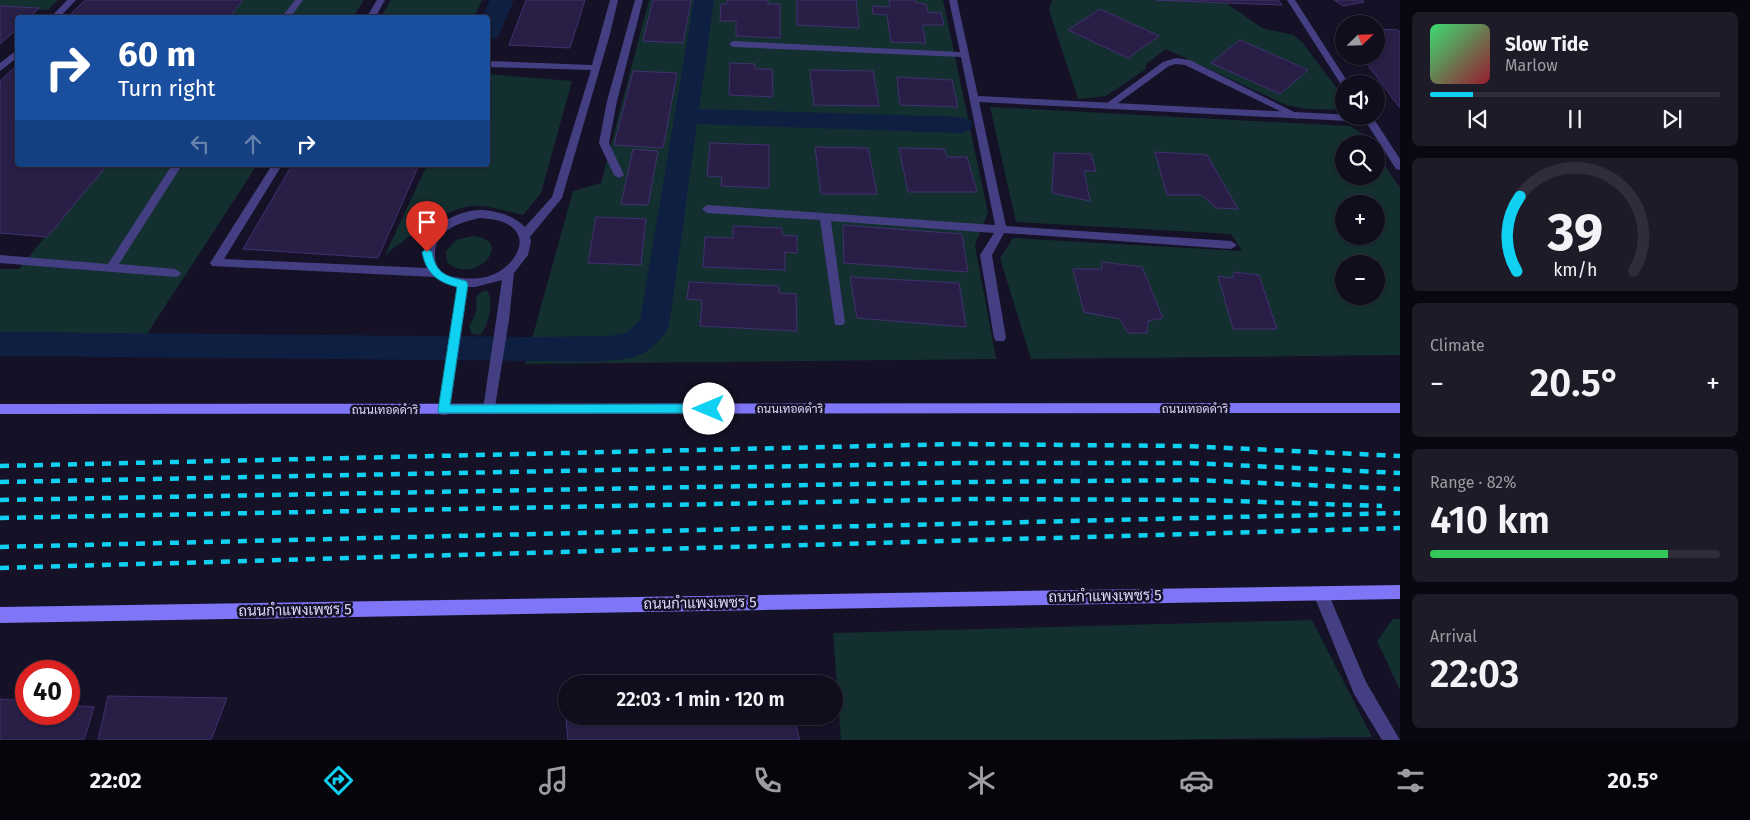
<!DOCTYPE html>
<meta charset="utf-8">
<style>
:root{--surface:#100d1c;--page:#1e1b29;--text:#f1f3f6;--muted:#9c9ca3;--line:#302d3b;--accent:#10d1f1}
body{margin:0;font-family:"Fira Sans",Sarabun,sans-serif;background:var(--page);color:var(--text);height:100vh;display:flex;flex-direction:column;font-size:19px;white-space:nowrap}
*{box-sizing:border-box;margin:0}
p{font-size:16px;color:var(--muted)}
.icon{flex:none;width:28px;height:28px;fill:none;stroke:currentColor;stroke-width:2;stroke-linecap:round;stroke-linejoin:round}
.map{position:relative;flex:1;overflow:hidden}
.drawer{display:flex;flex-direction:column;gap:12px;padding:12px;background:#09070f;width:350px}
.drawer>*{flex:none}
.hud{position:absolute;left:15px;top:15px;width:475px;height:152px;border-radius:5px;box-shadow:0 1px 4px #0004,0 0 0 1px var(--line);background:#1a4fa0;color:#fff;overflow:hidden}
.needle{width:32px;rotate:67deg}
.tools{position:absolute;left:1335px;top:15px;display:grid;gap:10px}
.tools a{display:grid;place-items:center;width:50px;height:50px;border-radius:50%;background:var(--surface);box-shadow:0 1px 4px #0004,0 0 0 1px var(--line);font-size:25px}
.speed{position:absolute;left:15px;top:660px;display:flex;gap:10px;font-size:25px;font-weight:700;text-align:center}
.speed>*{display:grid;place-content:center;width:65px;height:65px;border-radius:50%;background:var(--surface);box-shadow:0 1px 4px #0004,0 0 0 1px var(--line);line-height:1}
.speed .limit{border:8px solid #d22;background:#fff;color:#111}
.pin{position:absolute;display:grid;place-items:center;width:42px;height:42px;color:#fff;margin:-51px -21px;border-radius:50% 50% 50% 0;rotate:-45deg;box-shadow:0 0 5px #0007}
.pin .icon{rotate:45deg}
.me{position:absolute;width:55px;margin:-28px;rotate:270deg;stroke-linejoin:round;filter:drop-shadow(0 0 4px #0008)}
.turn{display:flex;align-items:center;gap:18px;height:105px;padding:0 20px;font-size:22px}
.turn .icon{width:65px;height:65px;stroke-width:2.5}
.turn b{display:block;font-size:35px;line-height:42px}
.lanes{display:flex;align-items:center;height:48px;padding:0 20px;background:#0003;justify-content:center;gap:25px;direction:ltr}
.lanes .off{opacity:.35}
.big{font-size:38px;font-weight:600;line-height:1.1}
.drawer .tile{flex:1;display:flex;flex-direction:column;justify-content:center;gap:8px;min-width:0;padding:0 18px;border-radius:8px;background:var(--page)}
.drawer .dial{align-items:center;gap:0}
.dial svg{height:130px;overflow:visible;fill:none;stroke:var(--line);stroke-width:7;stroke-linecap:round;text-anchor:middle}
.dial text{fill:var(--text);stroke:none}
.song{display:flex;align-items:center;gap:15px}
.cover{width:60px;height:60px;border-radius:8px;background:linear-gradient(135deg,hsl(140 70% 55%),hsl(350 70% 35%))}
.played{height:5px;border-radius:2px;background:linear-gradient(90deg,var(--accent) 15%,var(--line) 15%)}
.keys{display:flex;justify-content:space-around;direction:ltr}
.heat{display:flex;justify-content:space-between;align-items:center;font-size:28px;direction:ltr}
.charge{height:8px;border-radius:4px;background:linear-gradient(90deg,#34c759 82%,var(--line) 0)}
.trip{position:absolute;left:558px;top:675px;width:285px;height:50px;border-radius:25px;background:var(--surface);box-shadow:0 1px 4px #0004,0 0 0 1px var(--line);font-weight:600;line-height:50px;text-align:center}
.menu{display:flex;height:80px;justify-content:space-around;align-items:center;background:#06050b;color:var(--muted)}
.menu .icon{width:35px;height:35px}
.menu .selected{color:var(--accent)}
.menu b{font-size:22px;color:var(--text)}
main{display:flex;flex:1;min-height:0}
.map>svg:first-child{display:block}
.green{fill:#142f30;fill-rule:evenodd}
.water{fill:#0e1f42}
.lines{fill:none;stroke-linecap:round;stroke-linejoin:round}
.canal{fill:#0e1f42;fill-rule:evenodd}
.building{fill:#281e46;stroke:#413170}
.lane{fill:#443f82;fill-rule:evenodd}
.street{fill:#443f82;fill-rule:evenodd}
.secondary{fill:#7e75f7;fill-rule:evenodd}
.rail{stroke:#10d1f1;stroke-width:4.5;stroke-dasharray:9 8;stroke-linecap:butt}
.route{fill:#10d1f1;stroke:#0a889d}
.labels{text-anchor:middle;stroke-width:5;stroke-linejoin:round;paint-order:stroke}
.street-label{font-size:12px;fill:#ded8fd;stroke:#151126}
.near-street-label{font-size:15px;fill:#ded8fd;stroke:#151126}
</style>
<main>
<div class="map">
<svg width="1400" height="740" viewBox="0 0 1400 740">
<rect width="100%" height="100%" fill="#151126"/>
<path class="green" d="M0,0H58L48,10L0,8Z
M236,0H364L353,17L221,18Z
M391,0H482L474,17H381Z
M649,0H943L988,213L975,245L996,359L525,364L573,191L601,183Z
M1052,0H1166L1226,3L1262,28L1293,35L1302,42L1344,98V110L1307,109L1286,105L1166,49L1146,64V69L1106,96L1078,99L1049,10Z
M488,74L572,81L541,193L523,215C506,211 483,203 465,207C434,215 409,237 385,255L427,165H488Z
M990,107L1350,126L1366,136L1371,144H1344V176H1376V152L1400,188V355L1031,359L1000,258L1013,238L1242,251L1231,234L1016,222ZM1344,204H1376V236H1344ZM1344,264H1376V296H1344Z
M103,165H257L145,337H0V269H19Z
M472,236C517,239 475,288 447,262L446,251L456,240Z
M487,290C494,302 489,325 480,335L472,334L469,326C471,322 474,318 475,314C480,301 469,297 487,290Z
M1393,619H1400V690L1377,641Z
M1312,620L1372,737L1141,740H841L833,633Z"/>
<path class="water" d="M490,0H514L497,39L488,38V18L482,17Z"/>
<g class="lines">
<path class="canal" d="M694,0H714L699,109L961,117L970,120L973,125L970,130L961,133L697,124L669,326C664,336 655,346 645,352C626,365 565,361 540,361L0,356V332L540,337L610,336L626,333L640,321Z"/>
</g>
<path class="building" d="M85,0H243L229,18H67Z
M526,0H585L570,48L509,45Z
M653,0H691L683,43L643,41Z
M727,0H768V4H780V38L736,36V21H720L721,4H727Z
M797,0H856L859,28L797,25Z
M889,0H915L916,3L926,4L928,12L941,13L944,25H922L926,43L891,42L887,15L873,14L872,6L890,7Z
M1156,0H1278L1282,5L1226,3Z
M1334,0H1362L1364,2L1343,6Z
M0,6L39,8L29,18H18V28L0,44Z
M1100,9L1159,36L1128,58L1068,30Z
M1376,29L1398,30L1400,32V108L1361,56H1376Z
M1240,40L1308,70L1280,94L1211,63Z
M730,63L755,64V69H772L773,97L729,95Z
M18,64V165H107L47,237L0,233V81Z
M810,70L873,71L879,106L814,105Z
M633,71L677,73L663,148L614,145Z
M897,77L952,80L958,107L900,105Z
M710,143L769,145V188L721,186L722,177L707,176Z
M815,147L868,148L877,194H821Z
M899,148L944,149L947,157H967L977,192H908Z
M633,149L658,151L648,205L621,204Z
M1155,152L1207,155L1238,209L1216,208L1202,195H1167Z
M1054,153L1091,154L1096,171H1084L1090,201L1052,193Z
M292,165H419L378,258L243,249Z
M596,217L646,219L641,265L588,263Z
M843,225L962,234L968,272L844,263Z
M733,226L782,228V235L797,236V253L785,252V270L703,267L705,237L733,238Z
M1102,262L1142,267L1163,318L1148,321L1147,333H1128L1120,319L1084,312L1073,269H1102Z
M1234,272L1259,275L1277,329H1233L1218,276L1233,278Z
M850,277L959,283L966,327L857,318Z
M689,282L779,286V293L796,294L797,331L700,326L702,300L687,299Z
M108,696L227,698L211,740H98Z
M564,698H566V716H793L800,740H568Z
M0,699L26,701V714H69V705L94,707L84,740H0Z"/>
<g class="lines">
<path class="lane" d="M67,0H76L59,18H50Z
M295,0H303L290,18H281Z
M377,0H385L375,18H366Z
M610,0H618L610,34L562,198L530,237L531,241L528,255L514,273L509,320L494,413L489,414L484,413L483,409L502,280L475,287H468L450,410L449,414L444,415L439,414L438,410L457,286L447,284L434,277L212,266L210,263L212,260L272,165H282L224,259L427,268C412,236 450,211 480,210C495,210 515,216 525,227L552,197L591,70L488,67V61L592,65ZM480,218C487,219 496,219 503,222C535,235 515,266 492,275C482,279 472,279 462,278C457,277 451,277 447,275C439,271 435,264 435,256C433,231 460,222 480,218Z
M18,49V57L0,71V63Z
M1176,58L1190,60L1302,116L1297,119L1294,118L1185,65L1176,64L1169,66L1111,108L1108,109L1103,106L1163,62Z
M172,165H182L119,264L175,269L181,273L179,276L175,277L0,263V255L108,264Z
M1321,586L1326,588L1366,682L1400,740H1382L1354,694L1313,593L1316,588Z"/>
<path class="street" d="M635,0H643L617,101L609,143L624,175L619,178L614,175L599,143L607,101Z
M949,0H957L978,96L1372,116L1400,159V170L1396,169L1366,122L979,102L1006,226L1231,241L1237,245L1231,249L1004,233L992,255L1006,338L1004,341H996L994,338L980,255L994,233L831,221L845,322L843,325H835L820,220L707,213L702,209L707,205L995,225L961,57L733,47L729,44L733,41L960,52Z
M1287,0H1295L1349,84H1344V86H1342Z"/>
<path class="secondary" d="M1400,403V413L0,414V404Z
M1400,585V599L0,623V607Z"/>
<path class="rail" d="M0,466L957,444L1186,446L1400,456
M0,482L961,463H1190L1400,473
M0,500L969,482L1195,480L1400,489
M0,518L972,499L1202,500L1382,506
M0,547L1400,513
M0,568L1400,528"/>
</g>
<path class="route" d="M427,249L432,252C436,275 447,276 466,281L468,284L450,405L709,404L713,406L715,409L713,413H439L438,410L457,287C437,282 426,273 422,252Z"/>
<g class="labels">
<g class="street-label">
<text x="790" y="413">ถนนเทอดดำริ</text>
<text x="1195" y="413">ถนนเทอดดำริ</text>
<text x="385" y="414">ถนนเทอดดำริ</text>
</g>
<g class="near-street-label">
<text transform="translate(1105 596) rotate(-1)" y="5">ถนนกำแพงเพชร 5</text>
<text transform="translate(700 603) rotate(-1)" y="5">ถนนกำแพงเพชร 5</text>
<text transform="translate(295 610) rotate(-1)" y="5">ถนนกำแพงเพชร 5</text>
</g>
</g>
</svg>
<div class="tools">
<a><svg class="needle" viewBox="-14 -14 28 28"><path d="M0-13l5 13h-10z" fill="#e53935"/><path d="M0 13l5-13h-10z" fill="#9c9ca3"/></svg></a>
<a><svg class="icon" aria-label="sound" viewBox="0 0 24 24"><path d="M4 9h4l5-4v14l-5-4H4zM17 9q2 3 0 6"/></svg></a>
<a><svg class="icon" aria-label="search" viewBox="0 0 24 24"><circle cx="10" cy="10" r="6"/><path d="M15 15l6 6"/></svg></a>
<a>+</a>
<a>−</a>
</div>
<div class="speed"><div class="limit">40</div></div>
<div class="pin" style="left:427px;top:252px;background:#d93025"><svg class="icon" aria-label="arrive" viewBox="0 0 24 24"><path d="M6 21V4h12l-3 4 3 4H6"/></svg></div>
<svg class="me" style="left:709px;top:409px" viewBox="-20 -20 40 40"><circle r="19" fill="#fff"/><path d="M0-13L10 11 0 6-10 11z" fill="#10d1f1"/></svg>
<div class="trip">22:03 · 1 min · 120 m</div>
<div class="hud">
<div class="turn"><svg class="icon" aria-label="right" viewBox="0 0 24 24"><path d="M7 20v-9h11M14 6l5 5-5 5"/></svg><div><b>60 m</b>Turn right</div></div>
<div class="lanes"><svg class="icon off" aria-label="left" viewBox="0 0 24 24"><path d="M17 20v-9H6M10 6l-5 5 5 5"/></svg><svg class="icon off" aria-label="ahead" viewBox="0 0 24 24"><path d="M12 20V5M6 11l6-6 6 6"/></svg><svg class="icon" aria-label="right" viewBox="0 0 24 24"><path d="M7 20v-9h11M14 6l5 5-5 5"/></svg></div>
</div>
</div>
<section class="drawer">
<div class="tile">
<div class="song"><i class="cover"></i><div><b>Slow Tide</b><p>Marlow</p></div></div>
<div class="played"></div>
<div class="keys"><svg class="icon" aria-label="previous" viewBox="0 0 24 24"><path d="M18 5L8 12l10 7zM5 5v14"/></svg><svg class="icon" aria-label="pause" viewBox="0 0 24 24"><path d="M8 5v14M16 5v14"/></svg><svg class="icon" aria-label="next" viewBox="0 0 24 24"><path d="M6 5l10 7-10 7zM19 5v14"/></svg></div>
</div>
<div class="tile dial"><svg viewBox="0 0 100 80">
<path d="M14 69A42 42 0 1 1 86 69"/>
<path d="M14 69A42 42 0 0 1 16 23" stroke="#10d1f1"/>
<text x="50" y="56" font-size="32" font-weight="700">39</text>
<text x="50" y="72" font-size="11">km/h</text>
</svg></div>
<div class="tile"><p>Climate</p>
<div class="heat"><a>−</a><b class="big">20.5°</b><a>+</a></div>
</div>
<div class="tile"><p>Range · 82%</p><b class="big">410 km</b><div class="charge"></div></div>
<div class="tile"><p>Arrival</p><b class="big">22:03</b></div>
</section>
</main>
<nav class="menu">
<b>22:02</b>
<svg class="icon selected" aria-label="directions" viewBox="0 0 24 24"><path d="M12 3l9 9-9 9-9-9zM9 14v-3h6M13 9l2 2-2 2"/></svg>
<svg class="icon" aria-label="music" viewBox="0 0 24 24"><path d="M9 18V5l10-2v13"/><circle cx="6" cy="18" r="3"/><circle cx="16" cy="16" r="3"/></svg>
<svg class="icon" aria-label="phone" viewBox="0 0 24 24"><path d="M5 4h4l2 5-3 2q2 4 5 5l2-3 5 2v4C11 20 4 13 5 4z"/></svg>
<svg class="icon" aria-label="climate" viewBox="0 0 24 24"><path d="M12 3v18M4 7l16 10M4 17L20 7"/></svg>
<svg class="icon" aria-label="car" viewBox="0 0 24 24"><path d="M5 17H2v-5l4-1 3-4h7l3 4 3 1v5h-3M9 17h6M6 11h13"/><circle cx="7" cy="17" r="2"/><circle cx="17" cy="17" r="2"/></svg>
<svg class="icon" aria-label="filters" viewBox="0 0 24 24"><path d="M4 7h16M4 17h16"/><circle cx="9" cy="7" r="2"/><circle cx="15" cy="17" r="2"/></svg>
<b>20.5°</b>
</nav>
